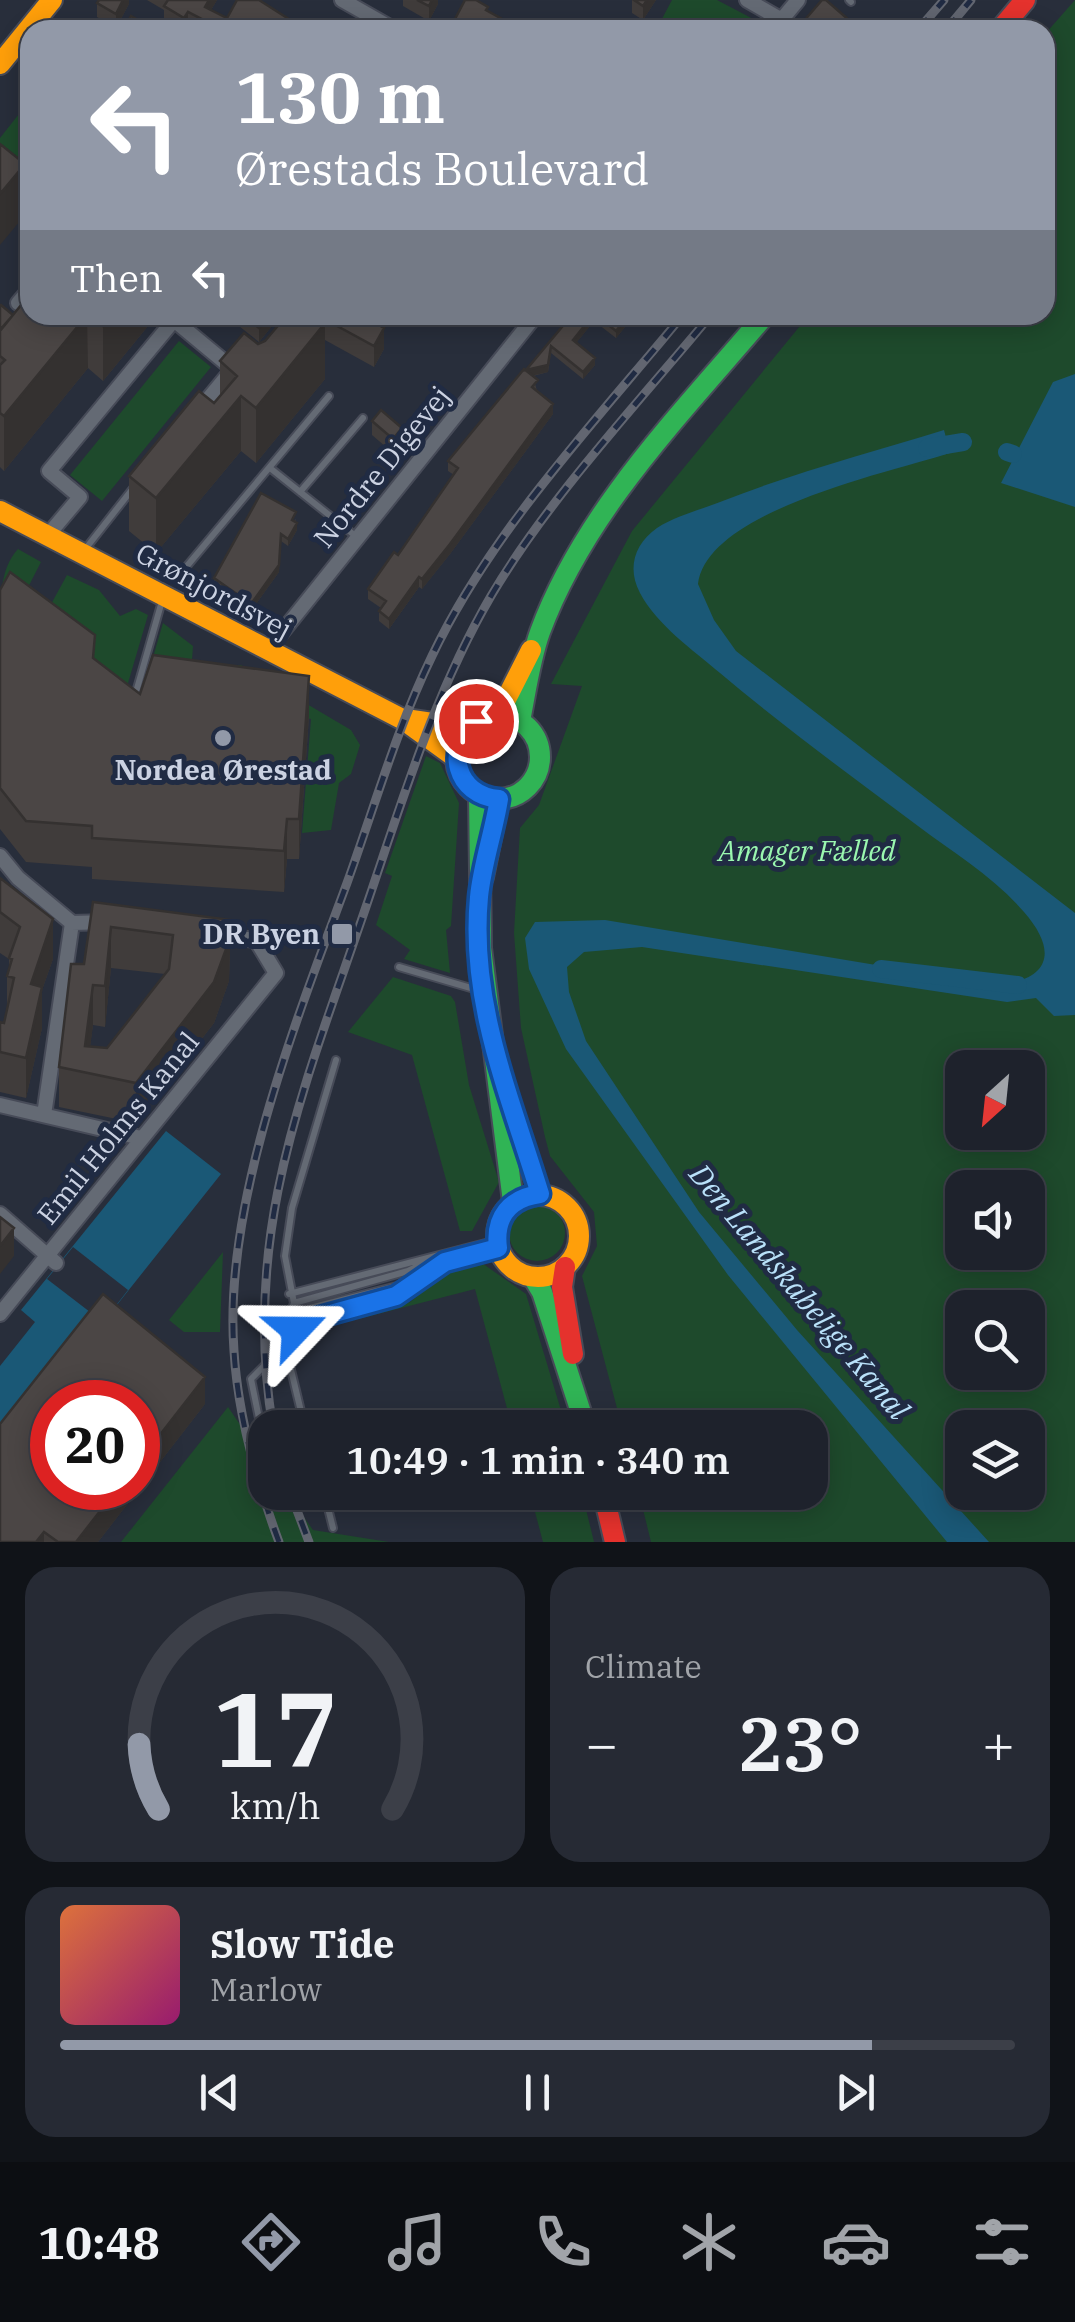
<!DOCTYPE html>
<meta charset="utf-8">
<style>
:root{--surface:#1e222c;--page:#262a34;--text:#f1f3f6;--muted:#a1a4a9;--line:#3c3f48;--accent:#9299a8}
body{margin:0;font-family:"IBM Plex Serif",serif;background:var(--page);color:var(--text);height:100vh;display:flex;flex-direction:column;font-size:38px;white-space:nowrap}
*{box-sizing:border-box;margin:0}
p{font-size:32px;color:var(--muted)}
.icon{flex:none;width:55px;height:55px;fill:none;stroke:currentColor;stroke-width:2;stroke-linecap:round;stroke-linejoin:round}
.map{position:relative;height:1542px;overflow:hidden}
.panel{display:flex;flex-direction:column;gap:25px;padding:25px;background:#101318;flex:1}
.panel>*{flex:none}
.top-card{position:absolute;left:20px;top:20px;width:1035px;height:305px;border-radius:30px;box-shadow:0 5px 25px #0003,0 0 0 2px var(--line);background:#9299a8;color:#fff;overflow:hidden}
.needle{width:65px;rotate:207deg}
.tools{position:absolute;left:945px;top:1050px;display:grid;gap:20px}
.tools a{display:grid;place-items:center;width:100px;height:100px;border-radius:20px;background:var(--surface);box-shadow:0 5px 25px #0003,0 0 0 2px var(--line);font-size:50px}
.speed{position:absolute;left:30px;top:1380px;display:flex;gap:20px;font-size:50px;font-weight:700;text-align:center}
.speed>*{display:grid;place-content:center;width:130px;height:130px;border-radius:50%;background:var(--surface);box-shadow:0 5px 25px #0003,0 0 0 2px var(--line);line-height:1}
.speed .limit{border:15px solid #d22;background:#fff;color:#111}
.pin{position:absolute;display:grid;place-items:center;width:85px;height:85px;color:#fff;margin:-42px;border:5px solid #fff;border-radius:50%;box-shadow:0 2px 10px #0007}
.me{position:absolute;width:110px;margin:-55px;rotate:67deg;stroke-linejoin:round;filter:drop-shadow(0 0 8px #0008)}
.turn{display:flex;align-items:center;gap:35px;height:210px;padding:0 50px;font-size:45px}
.turn .icon{width:130px;height:130px;stroke-width:2.5}
.turn b{display:block;font-size:70px;line-height:85px}
.then{display:flex;align-items:center;height:95px;padding:0 50px;background:#0003;gap:20px;font-size:38px}
.big{font-size:75px;font-weight:600;line-height:1.1}
.panel .card{flex:1;display:flex;flex-direction:column;justify-content:center;gap:15px;min-width:0;padding:0 35px;border-radius:30px;background:var(--page)}
.panel .dial{align-items:center;gap:0}
.dial svg{height:260px;overflow:visible;fill:none;stroke:var(--line);stroke-width:7;stroke-linecap:round;text-anchor:middle}
.dial text{fill:var(--text);stroke:none}
.song{display:flex;align-items:center;gap:30px}
.cover{width:120px;height:120px;border-radius:15px;background:linear-gradient(135deg,hsl(20 70% 55%),hsl(320 70% 35%))}
.played{height:10px;border-radius:5px;background:linear-gradient(90deg,var(--accent) 85%,var(--line) 85%)}
.keys{display:flex;justify-content:space-around;direction:ltr}
.heat{display:flex;justify-content:space-between;align-items:center;font-size:55px;direction:ltr}
.panel .tiles{flex:1;display:grid;gap:25px;grid-template-columns:1fr 1fr}
.card:last-child{grid-column:span 2}
.trip{position:absolute;left:248px;top:1410px;width:580px;height:100px;border-radius:30px;background:var(--surface);box-shadow:0 5px 25px #0003,0 0 0 2px var(--line);font-weight:600;line-height:100px;text-align:center}
.menu{display:flex;height:160px;justify-content:space-around;align-items:center;background:#0c0e12;color:var(--muted)}
.menu .icon{width:70px;height:70px}
.menu .active{color:var(--accent)}
.menu b{font-size:45px;color:var(--text)}
.map>svg:first-child{display:block}
.green{fill:#1e4a2c;fill-rule:evenodd}
.water{fill:#1a5876}
.pier{fill:#282e3b}
.lines{fill:none;stroke-linecap:round;stroke-linejoin:round}
.canal{stroke:#1a5876;stroke-width:18}
.lane-casing{stroke:#474b58;stroke-width:10}
.street-casing{stroke:#474b58;stroke-width:18}
.fast-casing{stroke:#474b58;stroke-width:24}
.slow-casing{stroke:#474b58;stroke-width:24}
.jam-casing{stroke:#474b58;stroke-width:24}
.lane{stroke:#646a74;stroke-width:6}
.street{stroke:#646a74;stroke-width:14}
.fast{stroke:#30b455;stroke-width:20}
.slow{stroke:#ff9f0a;stroke-width:20}
.jam{stroke:#e5322d;stroke-width:20}
.rail-casing{stroke:#626671;stroke-width:9}
.rail{stroke:#202b43;stroke-width:5;stroke-dasharray:15;stroke-linecap:butt}
.wall{fill:#403c3b;fill-rule:evenodd}
.shaded-wall{fill:#343130}
.building{fill:#4b4645;stroke:#343130;stroke-width:2.5;fill-rule:evenodd}
.route-casing{stroke:#114b97;stroke-width:25}
.route{stroke:#1a73e8;stroke-width:18}
.poi-dot{fill:#9299a8;stroke:#202b43;stroke-width:4}
.labels{text-anchor:middle;stroke-width:10;stroke-linejoin:round;paint-order:stroke}
.street-label{font-size:28px;fill:#cbd2e2;stroke:#202b43}
.poi-label{font-size:28px;font-weight:bold;fill:#cbd2e2;stroke:#202b43}
.park-label{font-size:28px;font-style:italic;fill:#9af7af;stroke:#202b43}
.water-label{font-size:30px;font-style:italic;fill:#b9e1f9;stroke:#202b43}
</style>
<div class="map">
<svg width="1075" height="1542" viewBox="0 0 1075 1542">
<rect width="100%" height="100%" fill="#282e3b"/>
<path class="green" d="M672,0H717L757,21L751,30H656Z
M1075,0V1542H651L639,1493L810,1492V1428L622,1427L582,1276L597,1246L594,1212L550,1156L545,1137L521,1028L514,933L520,828L539,805L582,686L551,684L632,531L809,315H1045V34ZM962,1068H1028V1132H962ZM962,1188H1028V1252H962ZM962,1308H1028V1372H962ZM962,1428H1028V1492H962Z
M30,100V165H28L0,143V138Z
M179,341L211,367L102,501L70,475Z
M18,549L41,562L20,603L50,606L67,575L99,590L120,616L136,609L148,615L126,690L0,628C0,600 0,568 18,549Z
M163,623L193,646L192,660L199,666L241,665L351,730L360,745L351,774L339,783L331,830L302,833L311,719L141,698Z
M426,756L440,763L459,803L451,926L446,930L450,973L404,959L410,950L376,925L392,876L385,873Z
M393,977L451,996L455,1002L469,1085L499,1182L472,1231H460L412,1055L348,1032Z
M509 1233a28 28 0 1 1 56 0a28 28 0 1 1-56 0Z
M223,1252L220,1332H184L169,1320Z
M479,1261L526,1294L566,1427H512L475,1289L304,1333L410,1302L446,1273Z
M228,1407L265,1461V1492L287,1493L313,1530L389,1542H121Z
M530,1493H582L594,1542H543Z"/>
<path class="water" d="M1075,374V507L1001,483L1053,382Z
M944,430L950,453C887,473 707,511 698,584L714,620L736,651L1075,913V1015L1054,1016L1036,998L1007,1002L642,947L584,952L567,967L569,992L586,1041L699,1212L797,1330L989,1542H947L728,1275L566,1049L529,969L525,938L535,922L605,920L996,985C1051,980 1058,951 1024,912C995,878 954,853 918,826C851,776 784,727 720,673C693,650 657,625 640,593C627,569 634,544 657,528C675,516 700,510 720,502C793,473 869,453 944,430Z
M166,1131L221,1174L0,1452V1366L35,1322L21,1310Z"/>
<path class="pier" d="M73,1247L128,1290L103,1322L47,1279Z"/>
<g class="lines">
<path class="canal" d="M927,448L963,442
M1007,452L1013,454
M881,969L1018,985"/>
<defs>
<path id="lane" d="M849,0L851,2
M270,468L358,538
M300,492L363,418
M83,552L134,487
M187,566L329,396
M136,692L162,601
M399,967L481,991
M289,1294L497,1240
M294,1303L408,1271L428,1261
M299,1322L310,1308L417,1281
M291,1357L298,1323L396,1296L445,1262L498,1248
M305,1428L285,1345L284,1329L294,1303L285,1256L292,1208L336,1060
M265,1448L251,1379L285,1345
M324,1492L333,1528"/>
<path id="street" d="M342,0L395,30
M747,0L782,20
M773,30L798,0
M18,303L30,289
M48,535L80,497L49,471L174,320L233,369L199,410
M267,651L536,315
M0,856L18,878L72,923
M72,923L109,922
M0,1105L141,1138
M44,1115L72,923
M0,1214L56,1263
M0,1314L276,973L256,940L214,935"/>
<path id="fast" d="M456 757a42 42 0 1 1 84 0a42 42 0 1 1-84 0Z
M520,721C526,691 530,660 540,632C585,510 683,412 765,315
M479,794L481,948L513,1202
M510,1106L540,1194
M533,1277L542,1292L586,1428"/>
<path id="slow" d="M0,64L52,0
M0,511L402,719L456,758
M498,715L531,650
M405,719L467,728
M497 1236a41 41 0 1 1 82 0a41 41 0 1 1-82 0Z"/>
<path id="jam" d="M1000,30L1025,0
M483,877L499,799
M565,1267L562,1287L573,1354
M603,1492L615,1542"/>
</defs>
<use href="#lane" class="lane-casing"/>
<use href="#street" class="street-casing"/>
<use href="#fast" class="fast-casing"/>
<use href="#slow" class="slow-casing"/>
<use href="#jam" class="jam-casing"/>
<use href="#lane" class="lane"/>
<use href="#street" class="street"/>
<use href="#fast" class="fast"/>
<use href="#slow" class="slow"/>
<use href="#jam" class="jam"/>
<defs>
<path id="rail" d="M918,30L944,0
M946,30L971,0
M273,1428C240,1229 307,1081 369,898C404,795 436,690 491,596C548,499 639,402 711,315
M290,1492L309,1542
M279,1542C256,1480 238,1417 234,1351C223,1204 296,1021 347,883C374,808 397,728 432,656C492,530 595,422 683,315"/>
</defs>
<use href="#rail" class="rail-casing"/>
<use href="#rail" class="rail"/>
</g>
<path class="wall" d="M129,0V4L116,28L97,17V3Z
M147,0H217L211,10L227,18L306,30H197L188,25L185,30H182L164,20V10Z
M403,0H438V4L429,21L403,6Z
M632,0H656L643,20L632,13Z
M488,11L522,30H455V19Z
M0,306L13,315L62,321L67,315H157L103,381L88,368L4,471L0,467Z
M225,315H281L259,342Z
M287,315H360L384,349L374,367L325,340V379L256,463L241,451L156,553L129,531V476L214,403L220,395V361L265,341Z
M572,315H635L616,338L594,321L576,343L595,365L583,379L551,353L548,372L533,376L537,391L553,414L450,554L422,589L419,587L389,629L379,621V611L381,608L368,599V589L398,555L454,475L448,471V461Z
M372,421L402,442L393,453L372,435Z
M296,519L295,522L297,530L288,546L281,541L279,572L251,611L214,585V578Z
M0,590L140,694L309,716L299,859H287L284,892L92,879V867L26,862L0,829Z
M0,878L53,959L42,990V1028L26,1098L0,1092V1022L4,1023L7,1013V976L9,970V959L0,953Z
M93,902L231,920L229,981L214,1023L136,1123L59,1107V1067L84,964ZM111,968L165,974L107,1048L90,1046L93,1025L105,1027Z
M205,1404L98,1542H0Z"/>
<path class="shaded-wall" d="M123,0H129V4L116,28V14Z
M209,0H217L205,20V7Z
M432,0H438V4L429,21V6Z
M647,0H656L643,20V6Z
M188,12V25L184,30V18Z
M25,164V215L0,245V194Z
M87,315L88,368L4,471V416Z
M112,315H157L103,381V326Z
M269,315H281L259,342V328Z
M593,315L594,321L573,347V340Z
M629,315H635L616,338V331Z
M325,323V379L256,463V408Z
M384,328V349L374,367V346Z
M551,346L548,372L526,377V370Z
M595,358V365L583,379V372Z
M241,396V451L156,553V498Z
M553,404V414L450,554L422,589V579Z
M402,428V442L393,453V439Z
M297,523V530L288,546V539Z
M281,534L279,572L251,611V604Z
M419,577V587L389,629V619Z
M309,676V716L299,859V819Z
M287,819V859L284,892V851Z
M53,919V959L42,990V1028L26,1098V1058L31,984Z
M231,920L229,981L214,1023L136,1123V1083Z
M111,927V968L105,1027V986Z
M93,985V1025L87,1072L85,1046Z
M14,1228V1256L0,1274V1246Z
M205,1377V1404L98,1542H76L118,1488H138V1463Z
M44,1532V1542H36Z"/>
<path class="building" d="M99,0H123L116,14L97,3Z
M168,0H209L205,7L227,18L237,0H259L306,30H214L215,26L188,12L184,18L164,6Z
M417,0H432L429,6Z
M465,0H476L488,7L486,10L522,30H483L478,26L475,30L455,19Z
M634,0H647L643,6Z
M822,0H826L850,21L844,28L847,30H813L803,22Z
M131,16L156,30H123Z
M0,144L25,164L0,194Z
M30,294V315H54L62,321L67,315H87L4,416L0,413V365L5,360L0,356V331Z
M1,305L13,315L0,330V306Z
M90,315H112L103,326Z
M243,315H269L259,328Z
M287,315H315L325,323L256,408L241,396L156,498L129,476L199,391L214,403L237,376L220,361L244,333L258,344L265,341Z
M317,315H360L384,328L374,346Z
M572,315H593L573,340L595,358L583,372L551,346L548,365L526,370Z
M596,315H629L616,331Z
M524,369L538,380L532,387L553,404L450,544L422,579L419,577L389,619L379,611L386,601L368,589L394,552L398,555L458,468L448,461Z
M381,410L402,428L393,439L372,421Z
M261,493L296,512L292,520L297,523L288,539L281,534L279,565L251,604L214,578Z
M10,572L95,635L93,658L140,694L153,655L309,676L299,819H287L284,851L92,838V826L26,821L0,788V590Z
M0,878L53,919L31,984L42,987L26,1058L0,1052V1022L4,1023L14,978L7,976L12,959L9,958L20,927L0,912Z
M93,902L231,920L229,941L214,982L136,1083L59,1067L71,964H84ZM111,927L173,935L169,969L107,1048L85,1046L93,985L105,986Z
M0,1217L14,1228L0,1246Z
M103,1294L205,1377L138,1463V1402H52V1488H118L76,1542H58L44,1532L36,1542H0V1424Z"/>
<g class="lines">
<defs>
<path id="route" d="M296,1330L298,1323L396,1296L445,1262L498,1248C494,1217 510,1198 540,1194C510,1096 469,1002 479,897C482,865 494,831 499,799C455,795 444,748 476,721"/>
</defs>
<use href="#route" class="route-casing"/>
<use href="#route" class="route"/>
</g>
<g class="poi-dot">
<circle cx="223" cy="738" r="10"/>
<rect x="330" y="922" width="24" height="24" rx="5"/>
</g>
<g class="labels">
<g class="street-label">
<text transform="translate(382 467) rotate(-51)" y="10">Nordre Digevej</text>
<text transform="translate(214 591) rotate(28)" y="10">Grønjordsvej</text>
<text transform="translate(118 1128) rotate(-51)" y="10">Emil Holms Kanal</text>
</g>
<g class="poi-label">
<text x="223" y="780">Nordea Ørestad</text>
<text x="320" y="944" text-anchor="end">DR Byen</text>
</g>
<g class="park-label">
<text x="807" y="861">Amager Fælled</text>
</g>
<g class="water-label">
<text transform="translate(799 1292) rotate(50)" y="10">Den Landskabelige Kanal</text>
</g>
</g>
</svg>
<div class="tools">
<a><svg class="needle" viewBox="-14 -14 28 28"><path d="M0-13l5 13h-10z" fill="#e53935"/><path d="M0 13l5-13h-10z" fill="#a1a4a9"/></svg></a>
<a><svg class="icon" aria-label="sound" viewBox="0 0 24 24"><path d="M4 9h4l5-4v14l-5-4H4zM17 9q2 3 0 6"/></svg></a>
<a><svg class="icon" aria-label="search" viewBox="0 0 24 24"><circle cx="10" cy="10" r="6"/><path d="M15 15l6 6"/></svg></a>
<a><svg class="icon" aria-label="layers" viewBox="0 0 24 24"><path d="M12 4l9 5-9 5-9-5zM3 14l9 5 9-5"/></svg></a>
</div>
<div class="speed"><div class="limit">20</div></div>
<div class="pin" style="left:476px;top:721px;background:#d93025"><svg class="icon" aria-label="arrive" viewBox="0 0 24 24"><path d="M6 21V4h12l-3 4 3 4H6"/></svg></div>
<svg class="me" style="left:296px;top:1330px" viewBox="-20 -20 40 40"><path d="M0-17L14 15 0 8-14 15z" fill="#1a73e8" stroke="#fff" stroke-width="4"/></svg>
<div class="trip">10:49 · 1 min · 340 m</div>
<div class="top-card">
<div class="turn"><svg class="icon" aria-label="left" viewBox="0 0 24 24"><path d="M17 20v-9H6M10 6l-5 5 5 5"/></svg><div><b>130 m</b>Ørestads Boulevard</div></div>
<div class="then">Then<svg class="icon" aria-label="left" viewBox="0 0 24 24"><path d="M17 20v-9H6M10 6l-5 5 5 5"/></svg></div>
</div>
</div>
<section class="panel">
<div class="tiles">
<div class="card dial"><svg viewBox="0 0 100 80">
<path d="M14 69A42 42 0 1 1 86 69"/>
<path d="M14 69A42 42 0 0 1 8 49" stroke="#9299a8"/>
<text x="50" y="56" font-size="32" font-weight="700">17</text>
<text x="50" y="72" font-size="11">km/h</text>
</svg></div>
<div class="card"><p>Climate</p>
<div class="heat"><a>−</a><b class="big">23°</b><a>+</a></div>
</div>
<div class="card">
<div class="song"><i class="cover"></i><div><b>Slow Tide</b><p>Marlow</p></div></div>
<div class="played"></div>
<div class="keys"><svg class="icon" aria-label="previous" viewBox="0 0 24 24"><path d="M18 5L8 12l10 7zM5 5v14"/></svg><svg class="icon" aria-label="pause" viewBox="0 0 24 24"><path d="M8 5v14M16 5v14"/></svg><svg class="icon" aria-label="next" viewBox="0 0 24 24"><path d="M6 5l10 7-10 7zM19 5v14"/></svg></div>
</div>
</div>
</section>
<nav class="menu">
<b>10:48</b>
<svg class="icon active" aria-label="directions" viewBox="0 0 24 24"><path d="M12 3l9 9-9 9-9-9zM9 14v-3h6M13 9l2 2-2 2"/></svg>
<svg class="icon" aria-label="music" viewBox="0 0 24 24"><path d="M9 18V5l10-2v13"/><circle cx="6" cy="18" r="3"/><circle cx="16" cy="16" r="3"/></svg>
<svg class="icon" aria-label="phone" viewBox="0 0 24 24"><path d="M5 4h4l2 5-3 2q2 4 5 5l2-3 5 2v4C11 20 4 13 5 4z"/></svg>
<svg class="icon" aria-label="climate" viewBox="0 0 24 24"><path d="M12 3v18M4 7l16 10M4 17L20 7"/></svg>
<svg class="icon" aria-label="car" viewBox="0 0 24 24"><path d="M5 17H2v-5l4-1 3-4h7l3 4 3 1v5h-3M9 17h6M6 11h13"/><circle cx="7" cy="17" r="2"/><circle cx="17" cy="17" r="2"/></svg>
<svg class="icon" aria-label="filters" viewBox="0 0 24 24"><path d="M4 7h16M4 17h16"/><circle cx="9" cy="7" r="2"/><circle cx="15" cy="17" r="2"/></svg>
</nav>
